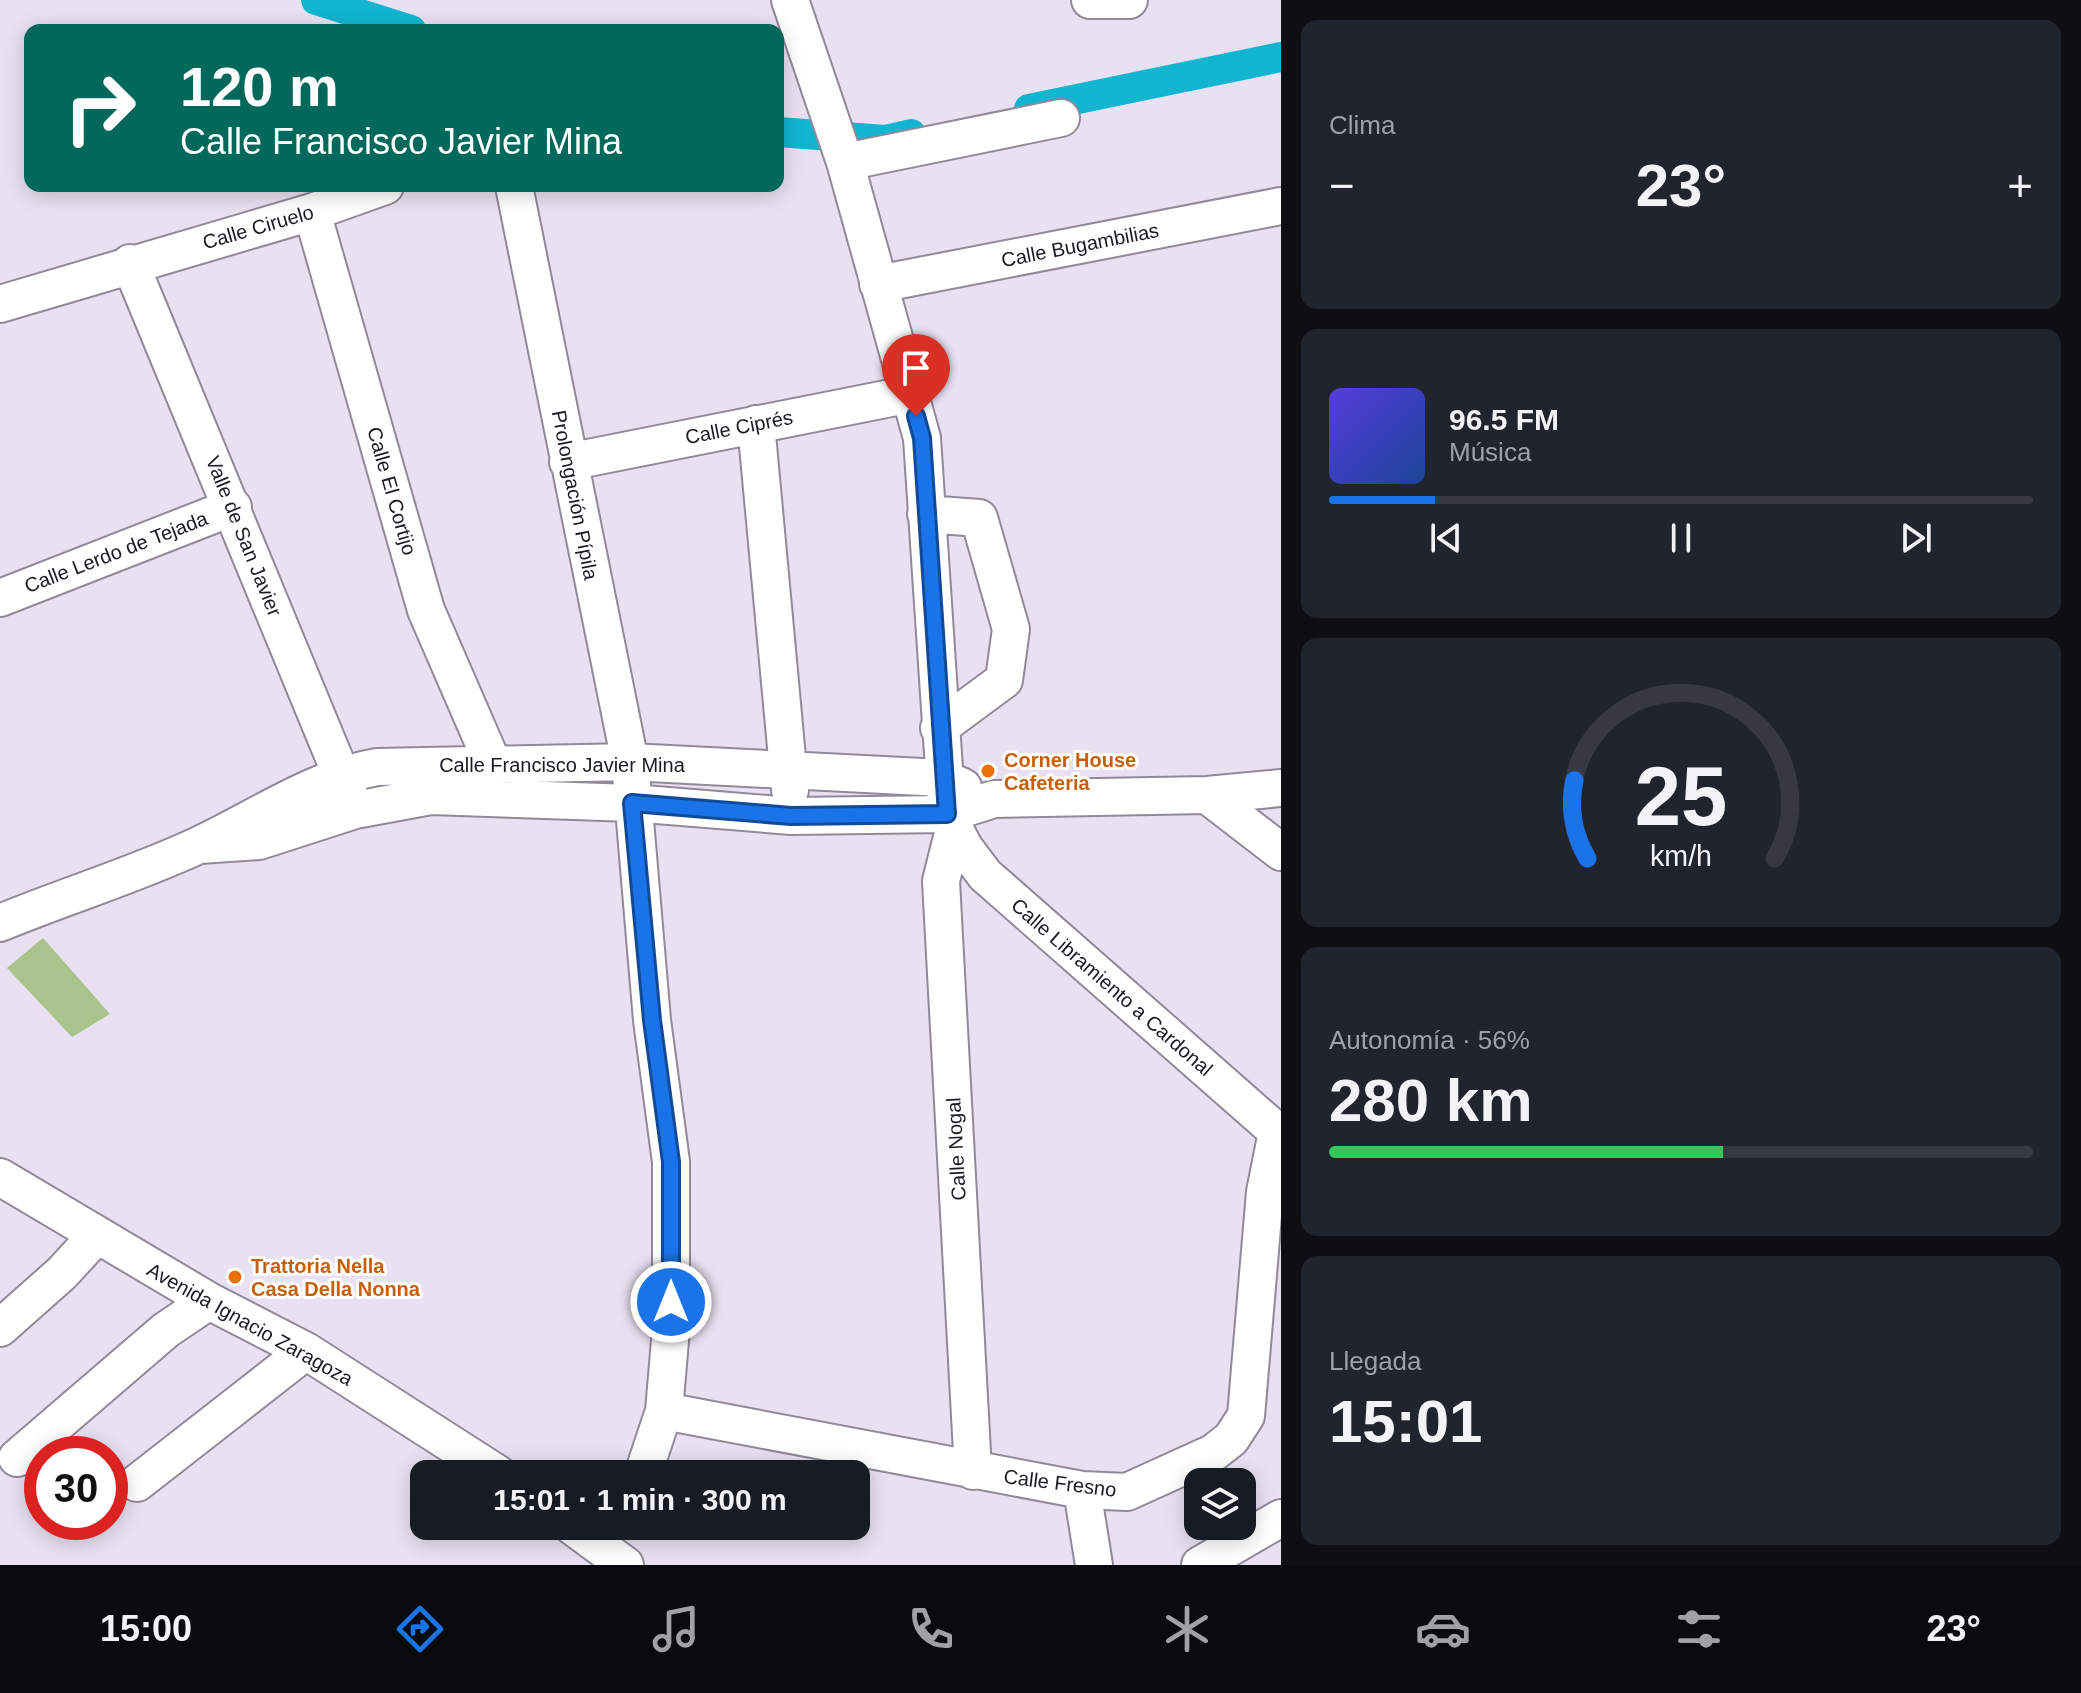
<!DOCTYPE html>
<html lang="es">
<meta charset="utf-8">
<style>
:root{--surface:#171b24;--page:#20242c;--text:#f1f3f6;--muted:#9ea1a6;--line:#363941;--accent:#1a73e8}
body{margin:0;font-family:Helvetica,sans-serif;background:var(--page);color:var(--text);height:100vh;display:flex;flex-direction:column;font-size:30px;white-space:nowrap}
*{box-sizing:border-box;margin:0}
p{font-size:26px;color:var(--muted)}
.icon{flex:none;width:44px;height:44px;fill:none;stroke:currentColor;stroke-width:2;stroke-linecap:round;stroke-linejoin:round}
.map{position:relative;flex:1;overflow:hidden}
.side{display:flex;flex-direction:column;gap:20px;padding:20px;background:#0d0f14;width:800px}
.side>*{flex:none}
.hud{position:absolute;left:24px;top:24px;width:760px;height:168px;border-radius:16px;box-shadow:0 4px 20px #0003;background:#00695c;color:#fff;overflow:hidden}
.tools{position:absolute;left:1184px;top:1468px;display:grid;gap:16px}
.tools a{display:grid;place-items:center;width:72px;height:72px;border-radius:16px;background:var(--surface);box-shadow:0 4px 20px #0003;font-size:40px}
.speed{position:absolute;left:24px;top:1436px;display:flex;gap:16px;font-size:40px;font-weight:700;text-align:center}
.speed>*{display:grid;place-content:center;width:104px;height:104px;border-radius:50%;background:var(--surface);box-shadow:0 4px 20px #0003;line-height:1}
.speed .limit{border:12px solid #d22;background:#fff;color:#111}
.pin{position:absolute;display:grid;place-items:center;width:68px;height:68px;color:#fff;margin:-82px -34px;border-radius:50% 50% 50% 0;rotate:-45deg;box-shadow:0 0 8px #0007}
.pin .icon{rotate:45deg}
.me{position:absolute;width:88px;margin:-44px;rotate:0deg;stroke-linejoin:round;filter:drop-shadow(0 0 6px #0008)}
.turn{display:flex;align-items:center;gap:28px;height:168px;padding:0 24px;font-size:36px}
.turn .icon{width:104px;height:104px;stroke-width:2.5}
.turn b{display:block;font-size:56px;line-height:68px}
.big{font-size:60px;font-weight:700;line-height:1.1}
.side .widget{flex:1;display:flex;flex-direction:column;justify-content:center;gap:12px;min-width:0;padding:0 28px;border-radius:16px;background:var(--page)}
.side .dial{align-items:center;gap:0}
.dial svg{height:208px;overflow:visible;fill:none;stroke:var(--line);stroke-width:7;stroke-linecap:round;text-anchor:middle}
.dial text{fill:var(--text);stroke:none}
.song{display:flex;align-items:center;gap:24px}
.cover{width:96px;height:96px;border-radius:12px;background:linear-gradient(135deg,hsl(250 70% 55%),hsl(220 70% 35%))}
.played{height:8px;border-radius:4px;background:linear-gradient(90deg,var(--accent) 15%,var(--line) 15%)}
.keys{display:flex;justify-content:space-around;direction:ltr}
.heat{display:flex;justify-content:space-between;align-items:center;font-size:44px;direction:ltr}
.charge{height:12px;border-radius:6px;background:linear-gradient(90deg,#34c759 56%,var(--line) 0)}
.trip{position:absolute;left:410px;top:1460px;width:460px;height:80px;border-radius:16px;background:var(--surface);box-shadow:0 4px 20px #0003;font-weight:700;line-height:80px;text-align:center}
.menu{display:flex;height:128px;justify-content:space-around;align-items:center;background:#090b0e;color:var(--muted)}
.menu .icon{width:56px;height:56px}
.menu .current{color:var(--accent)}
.menu b{font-size:36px;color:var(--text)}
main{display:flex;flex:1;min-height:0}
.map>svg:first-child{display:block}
.green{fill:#aac38c}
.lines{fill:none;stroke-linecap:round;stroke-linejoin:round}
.canal{stroke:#11b5d0;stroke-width:30}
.minor-casing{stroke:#90899a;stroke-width:40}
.minor{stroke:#fff;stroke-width:36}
.route-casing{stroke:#114b97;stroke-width:20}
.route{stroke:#1a73e8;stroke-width:14}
.food-dot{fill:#e8710a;stroke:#fff;stroke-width:3}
.labels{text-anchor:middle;stroke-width:6;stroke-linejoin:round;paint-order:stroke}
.street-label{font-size:20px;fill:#1c1920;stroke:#fff}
.food-label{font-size:20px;font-weight:bold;fill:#c56008;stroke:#fff;text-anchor:start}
</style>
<main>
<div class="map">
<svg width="1281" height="1565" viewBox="0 0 1281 1565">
<rect width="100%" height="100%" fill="#e8e1f2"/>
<path class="green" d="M43,938L110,1014L72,1037L7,968Z"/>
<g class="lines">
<path class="canal" d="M316,0L411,30
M1029,109L1281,57
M778,132L885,140L911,134"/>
<defs>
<path id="minor" d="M790,0L845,162L922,438L947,814L964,847L985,875L1281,1135
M1090,0H1129
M845,162L1061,118
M514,186L630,762L652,1020L671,1162V1329L664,1411L643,1474
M312,212L426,610L492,762
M130,263L349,794
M878,284L1281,206
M0,304L312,212L385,186
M756,424L790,790
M568,462L911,394
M926,514L979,518L1011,629L1004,680L939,728
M0,598L233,507
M1207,795L1281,852
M954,829L941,881L973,1471
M200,845L259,841L355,810L431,796L632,803L791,816L947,814L994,799L1207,795L1281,788
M0,923C65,896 135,875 199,845C259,817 311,779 377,767L630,762L942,778L963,787
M0,1177L209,1301L306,1351L498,1474
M0,1328L62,1273L96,1236
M664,1411L1082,1490L1127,1492L1213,1453L1231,1439L1246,1416L1265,1192L1277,1132
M17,1458L166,1330L209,1301
M137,1483L306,1351
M1082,1490L1094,1565
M572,1526L625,1565
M1200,1565L1281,1518"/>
</defs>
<use href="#minor" class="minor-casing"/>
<use href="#minor" class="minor"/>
</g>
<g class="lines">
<defs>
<path id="route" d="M671,1302V1162L652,1020L632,803L791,816L947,814L922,438L916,416"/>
</defs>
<use href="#route" class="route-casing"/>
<use href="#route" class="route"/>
</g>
<g class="food-dot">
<circle cx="988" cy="771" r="8"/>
<circle cx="235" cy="1277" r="8"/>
</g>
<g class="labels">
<g class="street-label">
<text transform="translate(258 227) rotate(-16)" y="7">Calle Ciruelo</text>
<text transform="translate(1080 245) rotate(-11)" y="7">Calle Bugambilias</text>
<text transform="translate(739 427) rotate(-11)" y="7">Calle Ciprés</text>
<text transform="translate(392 491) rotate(74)" y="7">Calle El Cortijo</text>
<text transform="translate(575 495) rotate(79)" y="7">Prolongación Pípila</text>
<text transform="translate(244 536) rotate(68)" y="7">Valle de San Javier</text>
<text transform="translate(116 552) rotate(-21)" y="7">Calle Lerdo de Tejada</text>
<text x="562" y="772">Calle Francisco Javier Mina</text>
<text transform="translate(1112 987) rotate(41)" y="7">Calle Libramiento a Cardonal</text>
<text transform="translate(956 1149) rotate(-93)" y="7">Calle Nogal</text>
<text transform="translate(250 1324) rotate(29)" y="7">Avenida Ignacio Zaragoza</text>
<text transform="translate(1060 1483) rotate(7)" y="7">Calle Fresno</text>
</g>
<g class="food-label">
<text x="1004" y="767">Corner House<tspan x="1004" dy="23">Cafeteria</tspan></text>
<text x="251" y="1273">Trattoria Nella<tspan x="251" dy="23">Casa Della Nonna</tspan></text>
</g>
</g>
</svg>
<div class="tools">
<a><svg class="icon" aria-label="layers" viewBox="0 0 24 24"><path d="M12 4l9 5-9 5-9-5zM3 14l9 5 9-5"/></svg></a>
</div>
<div class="speed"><div class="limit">30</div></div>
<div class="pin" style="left:916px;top:416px;background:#d93025"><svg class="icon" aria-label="arrive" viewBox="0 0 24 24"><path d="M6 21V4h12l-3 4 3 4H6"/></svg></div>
<svg class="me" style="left:671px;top:1302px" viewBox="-20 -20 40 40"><circle r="17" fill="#1a73e8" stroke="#fff" stroke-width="3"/><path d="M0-11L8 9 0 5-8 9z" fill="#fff"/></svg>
<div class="trip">15:01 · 1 min · 300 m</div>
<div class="hud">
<div class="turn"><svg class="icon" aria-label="right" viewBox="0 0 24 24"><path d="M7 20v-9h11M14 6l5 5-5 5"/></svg><div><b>120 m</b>Calle Francisco Javier Mina</div></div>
</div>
</div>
<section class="side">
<div class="widget"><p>Clima</p>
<div class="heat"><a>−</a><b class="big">23°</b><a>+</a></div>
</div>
<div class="widget">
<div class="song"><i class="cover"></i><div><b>96.5 FM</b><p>Música</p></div></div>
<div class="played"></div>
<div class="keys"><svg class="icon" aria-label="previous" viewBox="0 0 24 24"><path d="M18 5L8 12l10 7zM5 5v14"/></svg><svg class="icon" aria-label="pause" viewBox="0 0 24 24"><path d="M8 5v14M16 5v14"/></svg><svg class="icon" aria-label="next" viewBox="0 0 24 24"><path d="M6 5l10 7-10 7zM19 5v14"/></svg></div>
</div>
<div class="widget dial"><svg viewBox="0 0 100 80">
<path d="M14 69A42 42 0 1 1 86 69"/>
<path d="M14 69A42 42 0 0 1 9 39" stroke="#1a73e8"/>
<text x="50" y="56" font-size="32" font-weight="700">25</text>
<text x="50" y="72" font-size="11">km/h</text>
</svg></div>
<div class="widget"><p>Autonomía · 56%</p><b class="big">280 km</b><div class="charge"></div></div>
<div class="widget"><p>Llegada</p><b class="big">15:01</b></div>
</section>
</main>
<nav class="menu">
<b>15:00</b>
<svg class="icon current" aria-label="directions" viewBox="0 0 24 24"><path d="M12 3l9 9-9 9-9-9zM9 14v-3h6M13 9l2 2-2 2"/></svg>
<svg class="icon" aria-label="music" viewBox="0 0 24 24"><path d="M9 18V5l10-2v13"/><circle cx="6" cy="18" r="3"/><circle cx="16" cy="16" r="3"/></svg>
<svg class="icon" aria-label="phone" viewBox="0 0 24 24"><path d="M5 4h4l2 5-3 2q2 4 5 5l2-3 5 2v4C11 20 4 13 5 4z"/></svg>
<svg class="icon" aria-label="climate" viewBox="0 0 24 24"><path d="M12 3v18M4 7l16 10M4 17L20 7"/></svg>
<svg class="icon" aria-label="car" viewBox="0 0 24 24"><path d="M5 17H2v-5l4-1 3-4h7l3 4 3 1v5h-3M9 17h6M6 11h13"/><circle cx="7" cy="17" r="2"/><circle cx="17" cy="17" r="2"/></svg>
<svg class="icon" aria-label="filters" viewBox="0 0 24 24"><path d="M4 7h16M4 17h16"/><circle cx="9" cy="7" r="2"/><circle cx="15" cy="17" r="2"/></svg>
<b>23°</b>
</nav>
